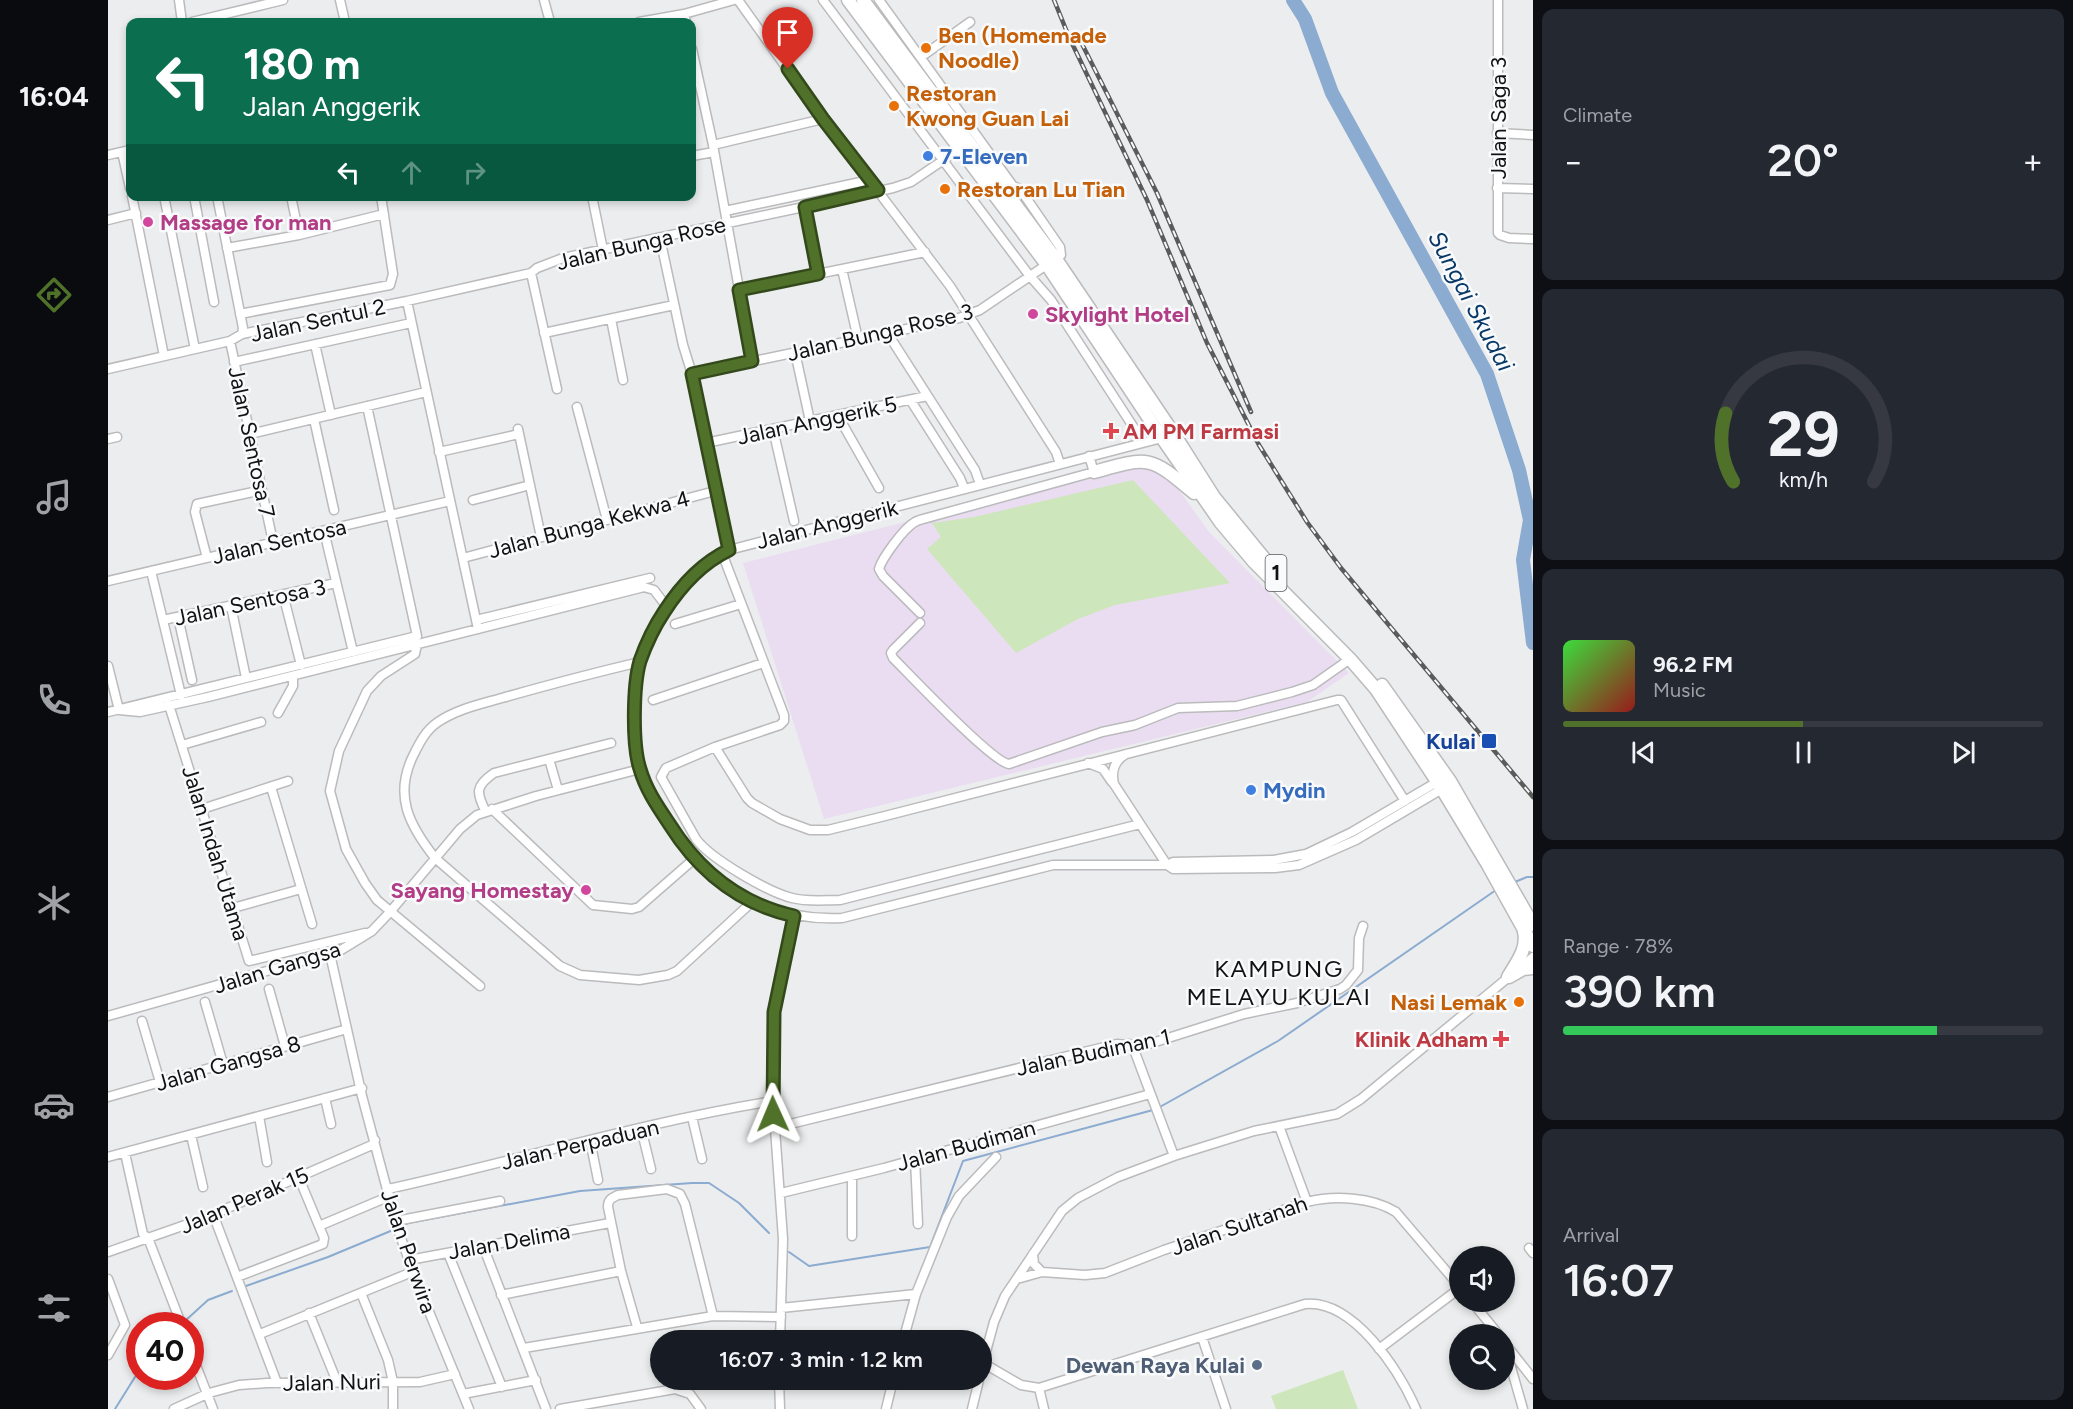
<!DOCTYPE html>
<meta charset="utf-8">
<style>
:root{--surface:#171b24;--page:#242831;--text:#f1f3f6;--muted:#9ea1a6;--line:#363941;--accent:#4f7129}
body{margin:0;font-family:Figtree,sans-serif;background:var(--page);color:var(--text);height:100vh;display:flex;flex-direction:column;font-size:22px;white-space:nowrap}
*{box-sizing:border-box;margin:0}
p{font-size:20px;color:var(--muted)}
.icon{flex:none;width:33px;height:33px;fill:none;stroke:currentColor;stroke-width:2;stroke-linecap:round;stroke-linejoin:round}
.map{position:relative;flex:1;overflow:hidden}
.side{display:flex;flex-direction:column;gap:9px;padding:9px;background:#0d0f14;width:540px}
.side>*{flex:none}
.guide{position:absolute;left:18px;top:18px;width:570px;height:183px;border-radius:12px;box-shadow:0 3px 9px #0003;background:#0b6e4f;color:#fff;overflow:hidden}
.tools{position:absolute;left:1341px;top:1246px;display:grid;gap:12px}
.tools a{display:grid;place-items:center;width:66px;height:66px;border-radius:50%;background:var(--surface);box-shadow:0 3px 9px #0003;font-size:30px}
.speed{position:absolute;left:18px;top:1312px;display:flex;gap:12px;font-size:30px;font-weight:700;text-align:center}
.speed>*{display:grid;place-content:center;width:78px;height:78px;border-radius:50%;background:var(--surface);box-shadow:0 3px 9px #0003;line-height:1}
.speed .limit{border:9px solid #d22;background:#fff;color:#111}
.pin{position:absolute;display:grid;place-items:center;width:51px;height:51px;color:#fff;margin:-62px -26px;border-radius:50% 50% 50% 0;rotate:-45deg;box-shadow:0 0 6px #0007}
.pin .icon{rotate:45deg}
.me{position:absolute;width:66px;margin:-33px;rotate:359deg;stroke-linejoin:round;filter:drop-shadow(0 0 4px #0008)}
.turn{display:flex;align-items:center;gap:21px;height:126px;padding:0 18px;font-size:27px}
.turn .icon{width:78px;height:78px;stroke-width:2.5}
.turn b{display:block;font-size:42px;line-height:51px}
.lanes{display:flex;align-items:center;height:57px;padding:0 18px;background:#0003;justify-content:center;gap:30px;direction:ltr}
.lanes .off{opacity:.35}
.big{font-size:45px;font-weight:600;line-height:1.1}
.side .tile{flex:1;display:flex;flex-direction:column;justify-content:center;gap:9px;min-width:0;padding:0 21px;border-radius:12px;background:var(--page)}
.side .dial{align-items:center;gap:0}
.dial svg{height:156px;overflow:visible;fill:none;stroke:var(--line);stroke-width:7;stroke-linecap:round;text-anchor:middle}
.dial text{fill:var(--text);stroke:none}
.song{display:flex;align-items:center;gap:18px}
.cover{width:72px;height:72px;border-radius:9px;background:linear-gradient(135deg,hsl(120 70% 55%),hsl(0 70% 35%))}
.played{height:6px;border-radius:3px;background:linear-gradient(90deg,var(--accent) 50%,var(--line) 50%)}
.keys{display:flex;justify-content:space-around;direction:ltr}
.heat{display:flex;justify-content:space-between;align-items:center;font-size:33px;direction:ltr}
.charge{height:9px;border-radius:4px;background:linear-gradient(90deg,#34c759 78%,var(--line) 0)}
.trip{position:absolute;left:542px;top:1330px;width:342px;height:60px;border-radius:30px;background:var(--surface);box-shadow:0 3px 9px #0003;font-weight:600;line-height:60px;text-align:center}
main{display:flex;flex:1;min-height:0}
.menu{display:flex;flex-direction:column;width:108px;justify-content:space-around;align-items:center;background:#090b0e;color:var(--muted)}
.menu .icon{width:42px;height:42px}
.menu .current{color:var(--accent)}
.menu b{font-size:27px;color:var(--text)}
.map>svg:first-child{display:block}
.education{fill:#eaddf2}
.grass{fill:#cee6bb}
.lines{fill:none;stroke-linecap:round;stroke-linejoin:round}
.stream{stroke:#8babd0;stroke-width:2}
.river{stroke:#8babd0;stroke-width:14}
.minor-casing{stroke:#bbbbbd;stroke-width:11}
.highway-casing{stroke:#bbbbbd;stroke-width:15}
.minor{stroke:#fff;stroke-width:8}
.highway{stroke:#fff;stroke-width:12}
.rail-casing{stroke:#5b5b5b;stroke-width:4.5}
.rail{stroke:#f9fafc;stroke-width:2;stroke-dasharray:7;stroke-linecap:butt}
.route-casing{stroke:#33491b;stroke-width:15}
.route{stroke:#4f7129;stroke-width:10}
.food-dot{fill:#e8710a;stroke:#f9fafc;stroke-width:2}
.shop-dot{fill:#3f7fe0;stroke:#f9fafc;stroke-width:2}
.hotel-dot{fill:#d1479c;stroke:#f9fafc;stroke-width:2}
.health-dot{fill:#e0444e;stroke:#f9fafc;stroke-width:2}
.transit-dot{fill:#1a4fb4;stroke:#f9fafc;stroke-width:2}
.service-dot{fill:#5c6f8a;stroke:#f9fafc;stroke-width:2}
.labels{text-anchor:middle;stroke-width:5;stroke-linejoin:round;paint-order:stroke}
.shield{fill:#f9fafc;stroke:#575858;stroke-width:1.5}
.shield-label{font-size:21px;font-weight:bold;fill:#121212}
.food-label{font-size:22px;font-weight:bold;fill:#c56008;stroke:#f9fafc;text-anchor:start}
.street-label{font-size:22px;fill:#121212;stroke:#f9fafc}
.shop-label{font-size:22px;font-weight:bold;fill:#366cbe;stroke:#f9fafc;text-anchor:start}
.hotel-label{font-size:22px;font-weight:bold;fill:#b23c85;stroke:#f9fafc;text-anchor:start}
.health-label{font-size:22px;font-weight:bold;fill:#be3a42;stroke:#f9fafc;text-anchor:start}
.transit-label{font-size:22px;font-weight:bold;fill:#164399;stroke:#f9fafc;text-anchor:end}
.service-label{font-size:22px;font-weight:bold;fill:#4e5e75;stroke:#f9fafc;text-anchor:end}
.water-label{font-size:24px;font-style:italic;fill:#073866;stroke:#f9fafc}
.neighbourhood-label{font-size:24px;letter-spacing:1.5px;fill:#121212;stroke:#f9fafc}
</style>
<main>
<nav class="menu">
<b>16:04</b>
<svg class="icon current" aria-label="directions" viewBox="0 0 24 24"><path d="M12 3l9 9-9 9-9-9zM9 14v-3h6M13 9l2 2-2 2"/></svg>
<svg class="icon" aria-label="music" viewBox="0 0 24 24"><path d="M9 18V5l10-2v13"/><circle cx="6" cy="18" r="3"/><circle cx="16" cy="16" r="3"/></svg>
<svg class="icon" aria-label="phone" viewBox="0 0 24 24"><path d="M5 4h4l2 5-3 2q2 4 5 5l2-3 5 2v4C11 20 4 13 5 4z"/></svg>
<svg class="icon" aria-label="climate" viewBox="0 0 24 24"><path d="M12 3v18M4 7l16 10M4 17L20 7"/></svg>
<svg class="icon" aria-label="car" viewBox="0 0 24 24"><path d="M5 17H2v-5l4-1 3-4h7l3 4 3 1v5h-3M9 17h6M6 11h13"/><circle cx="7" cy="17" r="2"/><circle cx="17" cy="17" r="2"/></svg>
<svg class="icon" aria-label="filters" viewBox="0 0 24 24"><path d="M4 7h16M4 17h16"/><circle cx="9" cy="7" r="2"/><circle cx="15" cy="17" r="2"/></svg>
</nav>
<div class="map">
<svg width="1425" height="1409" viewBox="0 0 1425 1409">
<rect width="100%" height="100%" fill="#ecedee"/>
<path class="education" d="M1031,463L1059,473L1101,532L1241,673L1199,702L716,819L635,563Z"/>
<path class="grass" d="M1025,480L1122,583L1007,605L970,619L908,653L819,549L833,537L824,523L866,517Z
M1235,1370L1250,1409H1168L1163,1396Z"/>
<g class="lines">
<path class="stream" d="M1407,882L1419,877H1425
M1050,1108L1170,1041L1388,890
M294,1226L300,1223L472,1191L584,1183H601L631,1203L661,1233
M681,1252L701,1266L822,1247L855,1161L1045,1110
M138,1286L220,1257L285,1230
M77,1321L100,1300L124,1291
M7,1409L32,1369"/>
<path class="river" d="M1185,0L1197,19L1224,93L1379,374L1411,470L1422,520L1415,560L1425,643"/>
<defs>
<path id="minor" d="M71,0L74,22
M232,0L237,22
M436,0L442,22
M630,0L715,119L842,286L948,452L952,464
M715,0L921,275L943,300L1028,431L1033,443
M1390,0V233L1392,235L1401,238L1425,239
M576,14L578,22
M84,22L175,0
M531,22L576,14L626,0
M584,49L605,145L644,361
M813,57L862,22
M1389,133L1425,135
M605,145L715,119
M14,152L22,188
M0,155L22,150
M584,156L606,152
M1389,188L1425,189
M24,196L56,356
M56,196L87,349
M86,196L106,302
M109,196L135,328L134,334
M183,196L191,235
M484,196L495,250
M697,207L710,274
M617,211L762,180
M0,220L28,213
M552,238L575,345L584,374L621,550
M119,248L191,235L276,214
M734,269L750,339
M423,273L449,389
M631,290L817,252
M299,301L370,629
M132,314L282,285L285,274L273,196
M503,319L515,380
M436,333L566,305
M780,334L867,470L872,484
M122,341L165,542
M207,344L223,415
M687,352L702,421
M126,362L303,323
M0,369L122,341L134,334L299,301L423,273L429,268L455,258L785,188L803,182L856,146
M584,374L851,318L872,310L953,255L952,247L912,189L905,186L771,0
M803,401L852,478L856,488
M469,407L499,520
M730,416L771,488
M206,419L226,510
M410,429L433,537
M665,429L686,521
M142,434L318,392
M1054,438L621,550C594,563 572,587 556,612C546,627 537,644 532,662C525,687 524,741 531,766C536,786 548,805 560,823C566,831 571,841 578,849C615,897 674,921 734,918L945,865H1059L1065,862L1166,860L1198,854L1244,832L1329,782
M0,439L9,437
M598,443L819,396
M331,452L411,434
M365,500L422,485
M216,531L245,652
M614,553L676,715V721L672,725L607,747L558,768L553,777L588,839C603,859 660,892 684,898C699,902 716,900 732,900L1032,824
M99,558L87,512L89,504L154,490
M355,558L607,491
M43,571L73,695
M0,581L342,501
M175,594L193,665
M123,606L138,678
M812,613L775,576L771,569C774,558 796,528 807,522C812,519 820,518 826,516L986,472L981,456
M70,617L84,680
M55,620L228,583
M368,620L542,578
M812,623L785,650L783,653L785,658C802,675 884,762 901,764L994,732L1027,725L1070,708L1129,706L1184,692L1205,685L1242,659
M567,624L633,604
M309,645L307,654L273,676L259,691L231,751L222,791L238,849L257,883L269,900L372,986
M532,662C485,673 440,685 394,698C373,704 349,709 330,722C318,730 312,742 306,754C285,795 301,825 327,858L452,966L472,975L531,980L560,975L569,971L644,902
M0,666L11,710
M545,700L655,663
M61,705L141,961L257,933
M11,710L32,712L100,697L536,587L546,590L559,607
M0,712L309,636L259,406
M170,713L185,686V676
M74,745L153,722
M607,747L639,798L644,803L672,819L702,830H720L777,816L1229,700H1233L1297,801
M1018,754C1006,761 1003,771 1006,784L1059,865
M441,759L450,790
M980,763L995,769L1004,782
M163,787L204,924
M94,809L180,781
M384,809L485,905L524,909L531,907L586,859
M378,812C368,793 367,786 386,773L503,743
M1059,865L1065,869L1167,868L1191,865L1248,840L1334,789
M125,908L193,889
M222,954L254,1096L289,1227L308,1280L361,1409
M161,989L177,1046
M97,1002L115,1064
M0,1016L233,950L264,931L282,912L352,829L369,815L428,796L532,769
M34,1021L52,1082
M1021,1044L1025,1047L1066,1156
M0,1097L239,1029
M217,1098L223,1124
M151,1116L159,1162
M584,1117L594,1159
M1171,1126L1199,1202
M533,1128L543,1169
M666,1128L1009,1044L1028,1046L1041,1044L1136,1014L1189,1003L1232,989L1238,985L1250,970L1251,938L1255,926
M83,1135L95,1187
M482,1140L490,1180
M17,1153L35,1234L40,1238L74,1326
M0,1157L254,1088
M807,1159L810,1224
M280,1189C408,1161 535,1122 665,1101
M673,1193L776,1168L1042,1094
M105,1214L169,1383
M288,1221L392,1201
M211,1226L282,1196
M744,1236V1176
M375,1246L438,1409
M1421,1248L1425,1253
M0,1252L97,1218L264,1145L267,1140
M340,1253L394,1387
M925,1254L926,1264L934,1272L977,1275L997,1273L1056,1250L1199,1202C1226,1195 1264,1197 1288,1212L1352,1287
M301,1260L502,1223
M129,1277L215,1244L216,1238L191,1178
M0,1279L17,1325L0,1355
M909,1279L934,1272
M253,1293L280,1360L285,1382V1409
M393,1295L513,1271
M1364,1302L1391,1335
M673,1308L808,1294
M201,1313L229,1382
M529,1327L513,1271L500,1207C500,1199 504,1198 510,1195L559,1189L572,1194L577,1204L605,1316
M152,1334L304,1272
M1094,1337L1118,1409
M672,1341L675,1239L665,1101L666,1012L686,916
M795,1341L808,1294L839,1217L851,1196L888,1157
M1396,1343L1415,1409
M1399,1346L1425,1379
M416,1348L605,1316L673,1317
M1271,1349L1352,1288
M82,1350L105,1409
M875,1363L913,1385L931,1388L1197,1304C1245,1299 1291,1370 1308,1409
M873,1370L886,1322L897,1296L954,1211L970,1198L1010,1177L1066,1156L1146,1131L1229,1114L1253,1099L1425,957
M671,1380L672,1409
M931,1388L936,1409
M355,1394L428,1380
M66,1409L101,1393L131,1385L159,1383L312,1382L347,1374
M452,1409L567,1389L582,1394L593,1409
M778,1409L785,1380
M864,1409L871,1380"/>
<path id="highway" d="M740,0L939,265L1054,438L1113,523L1146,562L1242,659L1268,689L1334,789L1380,865L1425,946
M755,0L948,259L1066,434L1106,497L1169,574
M986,472C1042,456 1042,456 1086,493
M1274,685L1342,781L1425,925
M1400,977C1408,963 1420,949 1416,932
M1401,977L1415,969L1425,968"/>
</defs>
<use href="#minor" class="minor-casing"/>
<use href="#highway" class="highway-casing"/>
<use href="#minor" class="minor"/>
<use href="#highway" class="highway"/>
<defs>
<path id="rail" d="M946,0L961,37L1039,200L1099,343L1151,445L1199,522L1233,568L1425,797
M973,42L1049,193L1143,412"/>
</defs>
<use href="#rail" class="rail-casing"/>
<use href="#rail" class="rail"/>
</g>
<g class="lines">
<defs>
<path id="route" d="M665,1114L666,1012L686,916C632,904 591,871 562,825C550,807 538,790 532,769C524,745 525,685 532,661C538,644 546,627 556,612C572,587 594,563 621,550L584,374L644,361L631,290L710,274L697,207L770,190L715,119L680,69"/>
</defs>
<use href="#route" class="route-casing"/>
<use href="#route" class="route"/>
</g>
<g class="food-dot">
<circle cx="818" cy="48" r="6"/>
<circle cx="786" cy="106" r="6"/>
<circle cx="837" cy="189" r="6"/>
<circle cx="1411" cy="1002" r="6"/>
</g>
<g class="shop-dot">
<circle cx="820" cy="156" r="6"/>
<circle cx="1143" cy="790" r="6"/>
</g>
<g class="hotel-dot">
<circle cx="40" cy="222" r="6"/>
<circle cx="925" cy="314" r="6"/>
<circle cx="478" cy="890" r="6"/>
</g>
<g class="health-dot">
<path d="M1000 422h6v6h6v6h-6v6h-6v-6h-6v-6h6z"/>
<path d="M1390 1030h6v6h6v6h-6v6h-6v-6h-6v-6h6z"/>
</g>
<rect class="transit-dot" x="1373" y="733" width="16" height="16" rx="3"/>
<circle class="service-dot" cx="1149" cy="1365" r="6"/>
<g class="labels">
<rect class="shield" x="1157.5" y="555" width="21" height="36" rx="4.5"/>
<g class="shield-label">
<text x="1168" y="580">1</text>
</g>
<g class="food-label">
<text x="830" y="43">Ben (Homemade<tspan x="830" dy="25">Noodle)</tspan></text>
<text x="798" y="101">Restoran<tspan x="798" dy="25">Kwong Guan Lai</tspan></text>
<text x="849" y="197">Restoran Lu Tian</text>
<text x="1399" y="1010" text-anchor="end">Nasi Lemak</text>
</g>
<g class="street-label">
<text transform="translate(1390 118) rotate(-90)" y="8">Jalan Saga 3</text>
<text transform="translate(533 243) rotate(-13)" y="8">Jalan Bunga Rose</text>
<text transform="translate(210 320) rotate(-12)" y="8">Jalan Sentul 2</text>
<text transform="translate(772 332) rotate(-13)" y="8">Jalan Bunga Rose 3</text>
<text transform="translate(709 420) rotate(-12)" y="8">Jalan Anggerik 5</text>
<text transform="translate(144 442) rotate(78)" y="8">Jalan Sentosa 7</text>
<text transform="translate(481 524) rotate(-15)" y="8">Jalan Bunga Kekwa 4</text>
<text transform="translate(719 524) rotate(-14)" y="8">Jalan Anggerik</text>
<text transform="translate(171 541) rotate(-13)" y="8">Jalan Sentosa</text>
<text transform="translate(142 602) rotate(-12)" y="8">Jalan Sentosa 3</text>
<text transform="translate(108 853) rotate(73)" y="8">Jalan Indah Utama</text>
<text transform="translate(169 967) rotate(-17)" y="8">Jalan Gangsa</text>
<text transform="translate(985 1052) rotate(-12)" y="8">Jalan Budiman 1</text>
<text transform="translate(120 1063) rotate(-16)" y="8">Jalan Gangsa 8</text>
<text transform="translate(472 1144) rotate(-13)" y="8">Jalan Perpaduan</text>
<text transform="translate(858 1145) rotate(-15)" y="8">Jalan Budiman</text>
<text transform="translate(136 1200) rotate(-23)" y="8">Jalan Perak 15</text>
<text transform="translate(1131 1225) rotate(-19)" y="8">Jalan Sultanah</text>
<text transform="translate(401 1241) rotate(-10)" y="8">Jalan Delima</text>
<text transform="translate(301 1251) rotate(71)" y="8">Jalan Perwira</text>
<text transform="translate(224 1382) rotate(-1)" y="8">Jalan Nuri</text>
</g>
<g class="shop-label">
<text x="832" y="164">7-Eleven</text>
<text x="1155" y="798">Mydin</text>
</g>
<g class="hotel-label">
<text x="52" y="230">Massage for man</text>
<text x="937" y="322">Skylight Hotel</text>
<text x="466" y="898" text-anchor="end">Sayang Homestay</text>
</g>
<g class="health-label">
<text x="1015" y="439">AM PM Farmasi</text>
<text x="1380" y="1047" text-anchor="end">Klinik Adham</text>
</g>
<g class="transit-label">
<text x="1368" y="749">Kulai</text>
</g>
<g class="service-label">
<text x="1137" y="1373">Dewan Raya Kulai</text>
</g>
<g class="water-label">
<text transform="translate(1363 301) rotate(62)" y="8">Sungai Skudai</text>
</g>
<g class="neighbourhood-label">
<text x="1171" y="977">KAMPUNG<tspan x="1171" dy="28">MELAYU KULAI</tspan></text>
</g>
</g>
</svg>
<div class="tools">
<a><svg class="icon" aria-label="sound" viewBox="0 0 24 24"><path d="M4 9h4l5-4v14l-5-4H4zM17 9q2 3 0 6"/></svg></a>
<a><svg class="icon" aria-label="search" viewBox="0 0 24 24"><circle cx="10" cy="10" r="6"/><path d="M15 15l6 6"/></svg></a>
</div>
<div class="speed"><div class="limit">40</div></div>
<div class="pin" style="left:680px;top:69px;background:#d93025"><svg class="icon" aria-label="arrive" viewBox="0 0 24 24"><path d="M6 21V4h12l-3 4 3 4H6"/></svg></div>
<svg class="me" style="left:665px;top:1114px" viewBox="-20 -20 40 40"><path d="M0-17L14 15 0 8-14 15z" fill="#4f7129" stroke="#fff" stroke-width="4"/></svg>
<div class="trip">16:07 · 3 min · 1.2 km</div>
<div class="guide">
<div class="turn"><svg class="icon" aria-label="left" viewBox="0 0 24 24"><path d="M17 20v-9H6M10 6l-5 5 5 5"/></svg><div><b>180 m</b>Jalan Anggerik</div></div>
<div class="lanes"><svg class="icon" aria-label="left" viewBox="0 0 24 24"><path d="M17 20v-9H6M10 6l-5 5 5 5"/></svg><svg class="icon off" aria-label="ahead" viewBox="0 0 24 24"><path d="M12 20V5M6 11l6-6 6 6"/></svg><svg class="icon off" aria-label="right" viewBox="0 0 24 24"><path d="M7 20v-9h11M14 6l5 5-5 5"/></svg></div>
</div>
</div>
<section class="side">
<div class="tile"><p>Climate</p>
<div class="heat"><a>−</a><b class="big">20°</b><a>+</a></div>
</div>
<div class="tile dial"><svg viewBox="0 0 100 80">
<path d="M14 69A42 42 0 1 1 86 69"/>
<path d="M14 69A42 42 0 0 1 10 34" stroke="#4f7129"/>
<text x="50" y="56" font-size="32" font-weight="700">29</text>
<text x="50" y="72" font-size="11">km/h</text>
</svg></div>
<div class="tile">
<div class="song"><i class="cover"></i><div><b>96.2 FM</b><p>Music</p></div></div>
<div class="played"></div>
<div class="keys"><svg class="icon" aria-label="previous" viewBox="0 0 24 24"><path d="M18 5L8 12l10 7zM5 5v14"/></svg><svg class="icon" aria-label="pause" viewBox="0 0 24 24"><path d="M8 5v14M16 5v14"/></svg><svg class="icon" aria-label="next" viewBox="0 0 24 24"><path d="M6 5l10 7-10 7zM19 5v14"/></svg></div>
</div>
<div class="tile"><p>Range · 78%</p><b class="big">390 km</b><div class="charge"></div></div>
<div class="tile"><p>Arrival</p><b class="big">16:07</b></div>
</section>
</main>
